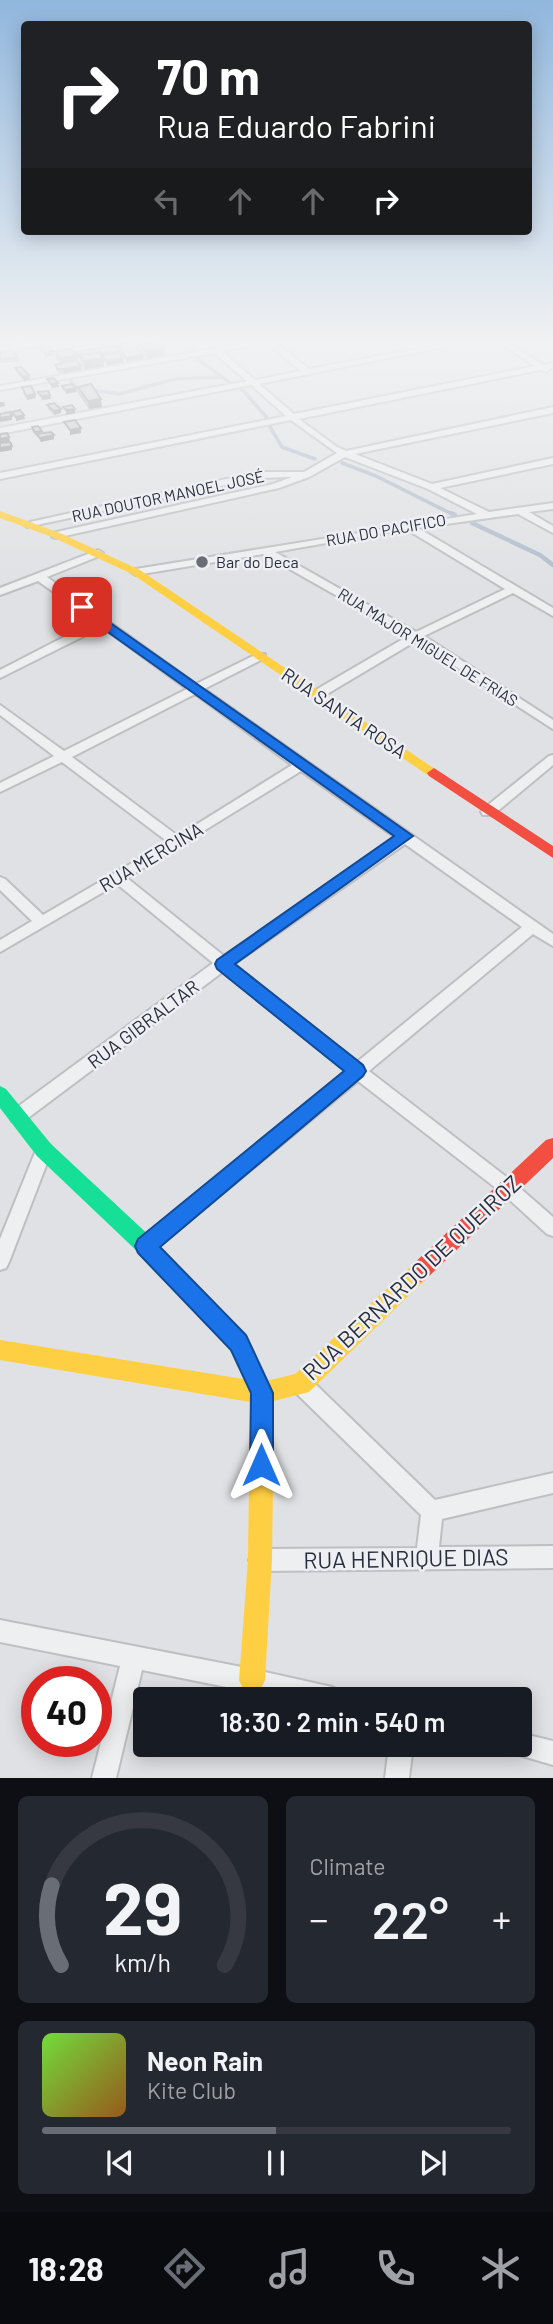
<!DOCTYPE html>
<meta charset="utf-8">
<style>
:root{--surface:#171b24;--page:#242831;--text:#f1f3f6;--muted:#9ea1a6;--line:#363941;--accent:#696d76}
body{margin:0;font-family:Barlow,sans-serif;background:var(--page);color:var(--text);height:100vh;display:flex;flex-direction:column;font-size:26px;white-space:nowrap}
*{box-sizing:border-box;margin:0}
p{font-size:23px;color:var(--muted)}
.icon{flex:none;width:38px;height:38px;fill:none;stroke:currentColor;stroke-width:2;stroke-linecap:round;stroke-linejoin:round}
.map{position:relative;height:1778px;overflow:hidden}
.side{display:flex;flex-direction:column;gap:18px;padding:18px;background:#0d0f14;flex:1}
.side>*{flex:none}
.hud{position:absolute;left:21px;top:21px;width:511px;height:214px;border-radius:7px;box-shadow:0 4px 18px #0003;background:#202124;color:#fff;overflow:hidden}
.speed{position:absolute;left:21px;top:1666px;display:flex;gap:14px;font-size:35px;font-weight:700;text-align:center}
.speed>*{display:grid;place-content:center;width:91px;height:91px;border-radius:50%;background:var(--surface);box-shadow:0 4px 18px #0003;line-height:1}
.speed .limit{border:10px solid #d22;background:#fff;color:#111}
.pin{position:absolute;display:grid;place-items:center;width:60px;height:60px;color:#fff;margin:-30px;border-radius:14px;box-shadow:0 4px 10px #0006}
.me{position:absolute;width:77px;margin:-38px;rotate:0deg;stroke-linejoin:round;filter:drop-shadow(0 0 5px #0008)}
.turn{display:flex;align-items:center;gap:24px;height:147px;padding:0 21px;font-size:32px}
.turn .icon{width:91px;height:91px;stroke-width:2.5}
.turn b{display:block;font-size:49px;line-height:60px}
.lanes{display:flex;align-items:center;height:66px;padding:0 21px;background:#0003;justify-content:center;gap:35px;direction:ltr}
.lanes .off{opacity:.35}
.big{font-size:52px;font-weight:600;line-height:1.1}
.side .card{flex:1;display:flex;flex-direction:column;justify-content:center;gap:10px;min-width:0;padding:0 24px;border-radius:10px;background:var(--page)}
.side .dial{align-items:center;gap:0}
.dial svg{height:182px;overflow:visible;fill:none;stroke:var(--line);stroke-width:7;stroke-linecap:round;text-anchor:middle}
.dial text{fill:var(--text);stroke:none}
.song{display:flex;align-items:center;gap:21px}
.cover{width:84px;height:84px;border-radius:10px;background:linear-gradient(135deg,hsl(100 70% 55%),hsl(30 70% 35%))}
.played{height:7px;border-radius:4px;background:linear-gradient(90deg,var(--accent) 50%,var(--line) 50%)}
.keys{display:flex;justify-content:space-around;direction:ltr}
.heat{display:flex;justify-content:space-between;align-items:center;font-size:38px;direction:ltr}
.side .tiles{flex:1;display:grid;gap:18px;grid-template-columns:1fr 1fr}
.card:last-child{grid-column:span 2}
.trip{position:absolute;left:133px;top:1687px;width:399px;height:70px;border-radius:7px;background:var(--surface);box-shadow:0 4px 18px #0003;font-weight:600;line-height:70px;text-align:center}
.tabs{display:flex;height:112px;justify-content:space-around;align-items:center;background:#090b0e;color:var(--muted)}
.tabs .icon{width:49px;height:49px}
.tabs .selected{color:var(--accent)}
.tabs b{font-size:32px;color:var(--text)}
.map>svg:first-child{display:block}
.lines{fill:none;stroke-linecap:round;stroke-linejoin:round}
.stream-far1{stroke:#b0bccc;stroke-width:3.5}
.stream{stroke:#b0bccc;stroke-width:4.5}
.street-casing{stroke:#bebfc2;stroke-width:4}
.street{fill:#eeeff1;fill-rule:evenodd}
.fast{fill:#16e098;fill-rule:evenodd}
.slow{fill:#ffcf43;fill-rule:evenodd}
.jam{fill:#f24e42;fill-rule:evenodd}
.wall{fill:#acadaf}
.shaded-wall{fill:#8c8d8f}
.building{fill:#c8c9cc;stroke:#8c8d8f;stroke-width:2}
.route{fill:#1a73e8;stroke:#114b97;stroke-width:2}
.poi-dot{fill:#696d76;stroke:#edeff4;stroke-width:2.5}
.labels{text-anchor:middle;stroke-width:5;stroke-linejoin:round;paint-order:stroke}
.far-street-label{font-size:16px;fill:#292e3b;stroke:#edeff4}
.far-poi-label{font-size:16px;fill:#292e3b;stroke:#edeff4;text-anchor:start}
.street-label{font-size:19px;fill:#292e3b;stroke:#edeff4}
.near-street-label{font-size:23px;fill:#292e3b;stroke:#edeff4}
</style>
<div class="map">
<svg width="553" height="1778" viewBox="0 0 553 1778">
<rect width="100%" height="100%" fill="#e0e1e4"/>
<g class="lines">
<path class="stream-far1" d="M189,340L194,348
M195,357L229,382
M70,379L79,392L92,390L119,394L175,379L220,377
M241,388L268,419
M270,427L282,447L315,459
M342,463L376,476L454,515
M107,512L271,477"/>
<path class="stream" d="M451,513L455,515
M472,523L540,555L553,565"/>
<defs>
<path id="street" d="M46,340H63L52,344L59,351L119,340H133L57,356L44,345L0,352V348Z
M263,340H278L275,342L309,369L465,340H479L259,384L294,414L535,366L495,340H504L543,365L553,363V367L546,372L540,370L299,419L337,447L346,451L553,407V413L355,454L432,484L553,458V464L440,488L489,512L553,503V509L529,512L553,526V533L518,514L418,528L553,608V616L513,593L424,636L553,720V729L416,641L322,697H314V691L408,636L263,554L136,575L131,572L136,569L477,514L428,489L345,457L309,477L279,488L56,538L52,537V533L273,484L292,477L258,478L27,527L25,525L30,522L258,472H304L337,453L291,420L0,479V473L286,416L251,385L0,434V428L247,381L214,353L0,390V386ZM267,343L301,371L255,380L222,351ZM406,529L505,589L416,632L275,552Z
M98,550L103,553L102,555L47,577L196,684L257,654H265V658L204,689L553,934V946L533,934L369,1071L513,1182L553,1217V1236L547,1234L501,1192L358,1081L152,1252L146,1254L140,1252L137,1246L140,1240L346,1071L224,971L24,1121L18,1123L12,1121L10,1116L12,1111L213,963L117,884L0,952V940L32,921L0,890V877L5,879L43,915L168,842L62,762L0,792V783L54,756L0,715V705L64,751L187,689L102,627L0,678V670L95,621L38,581L0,595V588ZM195,694L292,765L178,836L72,757ZM301,771L395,837L224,956L127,878ZM405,844L522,927L357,1062L234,964Z
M553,755V765L493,815H483L481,812L483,809L549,756Z
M44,1143L50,1145L52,1150L9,1262L6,1268L0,1270V1239L36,1150L38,1145Z
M301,1374L308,1377L435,1500L553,1473V1493L442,1519L439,1547L553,1546V1568L260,1571L252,1568L249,1560L252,1552L260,1549L417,1548L421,1515L294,1391L291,1384L294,1377Z
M0,1620L252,1669L332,1687L340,1691L344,1699H285L142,1670L116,1778H92L120,1666L0,1642Z
M520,1733L553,1741V1765L512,1753L508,1745H520Z
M389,1745H413L409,1778H385Z"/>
</defs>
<use href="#street" class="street-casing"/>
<use href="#street" class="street"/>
<path class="fast" d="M0,1086L6,1089L51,1144L153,1239L246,1336L273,1393V1482L269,1490L261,1494L253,1490L249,1482L251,1394L230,1350L139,1253L37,1156L0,1108Z"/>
<path class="slow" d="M0,511L60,533L140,570L441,773L434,778L429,776L132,574L52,537L0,518Z
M418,1263L425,1266L428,1273L425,1280L309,1392L262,1404L0,1360V1340L262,1382L295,1374L411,1266Z
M261,1470L269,1474L273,1482L272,1560L265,1680L261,1689L252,1693L243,1689L239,1680L248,1560L249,1482L253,1474Z"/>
<path class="jam" d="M434,768L553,846V858L429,776L427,773Z
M553,1138V1158L425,1280L418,1283L411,1280L408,1273L411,1266L546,1140Z"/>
</g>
<path class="wall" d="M136,341L164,348L165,355L147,359L141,353V349L137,345Z
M117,345L143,355V359L127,362L119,352L123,358L124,362L107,365L104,361V366L85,369L78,357V362L81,366L82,370L64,373H58L56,369L55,365L59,363L56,359L55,352L76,353H97L99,352L98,348H117Z
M0,352L18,358L19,362L0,363Z
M15,368L30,379L24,381L16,372Z
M78,387L102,407L89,409L79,395Z
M47,405L61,409V413L54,415L48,409Z
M32,427L42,431V433L54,439L41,442L37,436H36L32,431Z"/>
<path class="shaded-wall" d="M21,340L22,343L14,345L13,341Z
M164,348L165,355L147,359L146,351Z
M54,351V355L45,357L44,353Z
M77,355L78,362L61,366L60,358Z
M143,355V359L127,362V358Z
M103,358L104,366L85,369L84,361Z
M123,358L124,362L107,365L106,361Z
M81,366L82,370L64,373V369Z
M29,375L30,379L24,381V377Z
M58,383L59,387L52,388L51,384Z
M76,388V392L66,394L65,390Z
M35,394L36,398L27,400L26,396Z
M50,395L51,399L42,400L41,396Z
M101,399L102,407L89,409L88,401Z
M0,402H4L5,406L0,407Z
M61,409V413L54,415V411Z
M75,409V413L66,415V410Z
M24,415L25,419L16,421V417Z
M12,416V420L0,422V418Z
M81,428V433L70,435V430Z
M54,435V439L41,442L40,438Z
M9,437L10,441L0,443V439Z
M12,446V450L0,452V448Z"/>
<path class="building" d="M146,340H154L157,342L140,345L142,347L136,341Z
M132,342L143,355L127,358L117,345Z
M158,342L164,348L146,351L140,345Z
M48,345L54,351L44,353L39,346Z
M115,346L119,351L102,354L98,348Z
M72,349L77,355L60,358L55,352Z
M93,349L97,353L80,355V357L76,352Z
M12,350L18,358L0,359V352Z
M99,352L103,358L84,361L80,355Z
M119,353L123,358L106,361L102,355Z
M77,360L81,366L64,369H58L55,365Z
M21,367L29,375L24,377L15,368Z
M54,378L58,383L51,384L47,379Z
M72,384L76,388L65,390L62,386Z
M91,384L101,399L88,401L78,387Z
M31,386L35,394L26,396L22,387Z
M48,391L50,395L41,396L38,392Z
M54,403L61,409L54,411L47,405Z
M72,405L75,409L66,410L63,407Z
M20,410L24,415L16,417L12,412Z
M10,412L12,416L0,418V414Z
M75,420L81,428L70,430L64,422Z
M38,426L42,431L35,432L32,427Z
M51,432L54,435L40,438L37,434Z
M7,433L9,437L0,439V434Z
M10,442L12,446L0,448V443Z"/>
<linearGradient id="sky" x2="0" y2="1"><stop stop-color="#91b7dd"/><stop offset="0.58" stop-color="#f1f2f3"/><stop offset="1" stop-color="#f1f2f3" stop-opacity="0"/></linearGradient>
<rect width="553" height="589" fill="url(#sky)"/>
<path class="route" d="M82,603L413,836L235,964L363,1065L366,1071L363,1076L160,1247L246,1335L273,1393V1465L270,1474L261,1477L253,1474L250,1465L251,1393L231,1350L138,1253L135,1246L138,1239L344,1071L217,969L215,964L217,960L394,836L77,610V604Z"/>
<circle class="poi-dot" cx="202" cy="562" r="7"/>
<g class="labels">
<g class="far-street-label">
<text transform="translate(168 496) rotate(-12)" y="6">RUA DOUTOR MANOEL JOSÉ</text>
<text transform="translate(386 530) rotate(-10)" y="6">RUA DO PACIFICO</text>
<text transform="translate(428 647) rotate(32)" y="6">RUA MAJOR MIGUEL DE FRIAS</text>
</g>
<g class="far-poi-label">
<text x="216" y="568">Bar do Deca</text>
</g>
<g class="street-label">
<text transform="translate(344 713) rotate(34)" y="7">RUA SANTA ROSA</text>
<text transform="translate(151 857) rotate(-31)" y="7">RUA MERCINA</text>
<text transform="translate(143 1024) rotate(-37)" y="7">RUA GIBRALTAR</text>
</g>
<g class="near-street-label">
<text transform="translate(412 1278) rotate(-43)" y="8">RUA BERNARDO DE QUEIROZ</text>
<text transform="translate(406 1559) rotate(-1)" y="8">RUA HENRIQUE DIAS</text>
</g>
</g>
</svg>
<div class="speed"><div class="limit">40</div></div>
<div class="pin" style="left:82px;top:607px;background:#d93025"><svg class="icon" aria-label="arrive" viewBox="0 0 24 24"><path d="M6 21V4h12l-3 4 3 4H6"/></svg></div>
<svg class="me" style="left:261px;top:1465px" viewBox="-20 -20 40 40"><path d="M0-17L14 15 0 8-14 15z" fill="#1a73e8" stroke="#fff" stroke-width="4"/></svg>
<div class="trip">18:30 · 2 min · 540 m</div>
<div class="hud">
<div class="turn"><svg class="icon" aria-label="right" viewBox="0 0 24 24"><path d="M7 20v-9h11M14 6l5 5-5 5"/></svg><div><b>70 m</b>Rua Eduardo Fabrini</div></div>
<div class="lanes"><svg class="icon off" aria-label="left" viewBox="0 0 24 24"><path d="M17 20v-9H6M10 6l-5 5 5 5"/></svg><svg class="icon off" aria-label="ahead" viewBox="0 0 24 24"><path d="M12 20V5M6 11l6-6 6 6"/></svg><svg class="icon off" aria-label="ahead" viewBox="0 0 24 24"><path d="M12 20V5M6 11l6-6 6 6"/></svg><svg class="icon" aria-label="right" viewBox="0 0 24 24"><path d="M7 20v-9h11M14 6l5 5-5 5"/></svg></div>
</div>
</div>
<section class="side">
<div class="tiles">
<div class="card dial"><svg viewBox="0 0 100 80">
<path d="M14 69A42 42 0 1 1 86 69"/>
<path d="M14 69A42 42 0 0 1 10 34" stroke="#696d76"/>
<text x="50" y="56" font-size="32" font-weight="700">29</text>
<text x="50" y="72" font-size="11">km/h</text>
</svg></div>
<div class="card"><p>Climate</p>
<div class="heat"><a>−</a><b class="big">22°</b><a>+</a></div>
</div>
<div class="card">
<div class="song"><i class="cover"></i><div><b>Neon Rain</b><p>Kite Club</p></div></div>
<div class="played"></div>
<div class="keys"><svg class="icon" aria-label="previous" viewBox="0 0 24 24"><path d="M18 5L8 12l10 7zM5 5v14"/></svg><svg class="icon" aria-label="pause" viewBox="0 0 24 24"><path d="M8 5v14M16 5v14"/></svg><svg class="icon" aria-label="next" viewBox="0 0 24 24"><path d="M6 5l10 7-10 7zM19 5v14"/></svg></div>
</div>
</div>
</section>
<nav class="tabs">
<b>18:28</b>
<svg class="icon selected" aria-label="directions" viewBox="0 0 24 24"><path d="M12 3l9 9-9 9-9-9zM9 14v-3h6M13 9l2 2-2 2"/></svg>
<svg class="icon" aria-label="music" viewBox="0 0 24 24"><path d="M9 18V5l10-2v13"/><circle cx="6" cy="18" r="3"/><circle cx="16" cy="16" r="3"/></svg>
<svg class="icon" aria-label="phone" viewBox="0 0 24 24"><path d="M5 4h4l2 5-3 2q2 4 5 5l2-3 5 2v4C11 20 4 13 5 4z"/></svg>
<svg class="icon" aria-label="climate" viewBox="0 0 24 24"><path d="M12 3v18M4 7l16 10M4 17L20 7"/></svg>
</nav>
